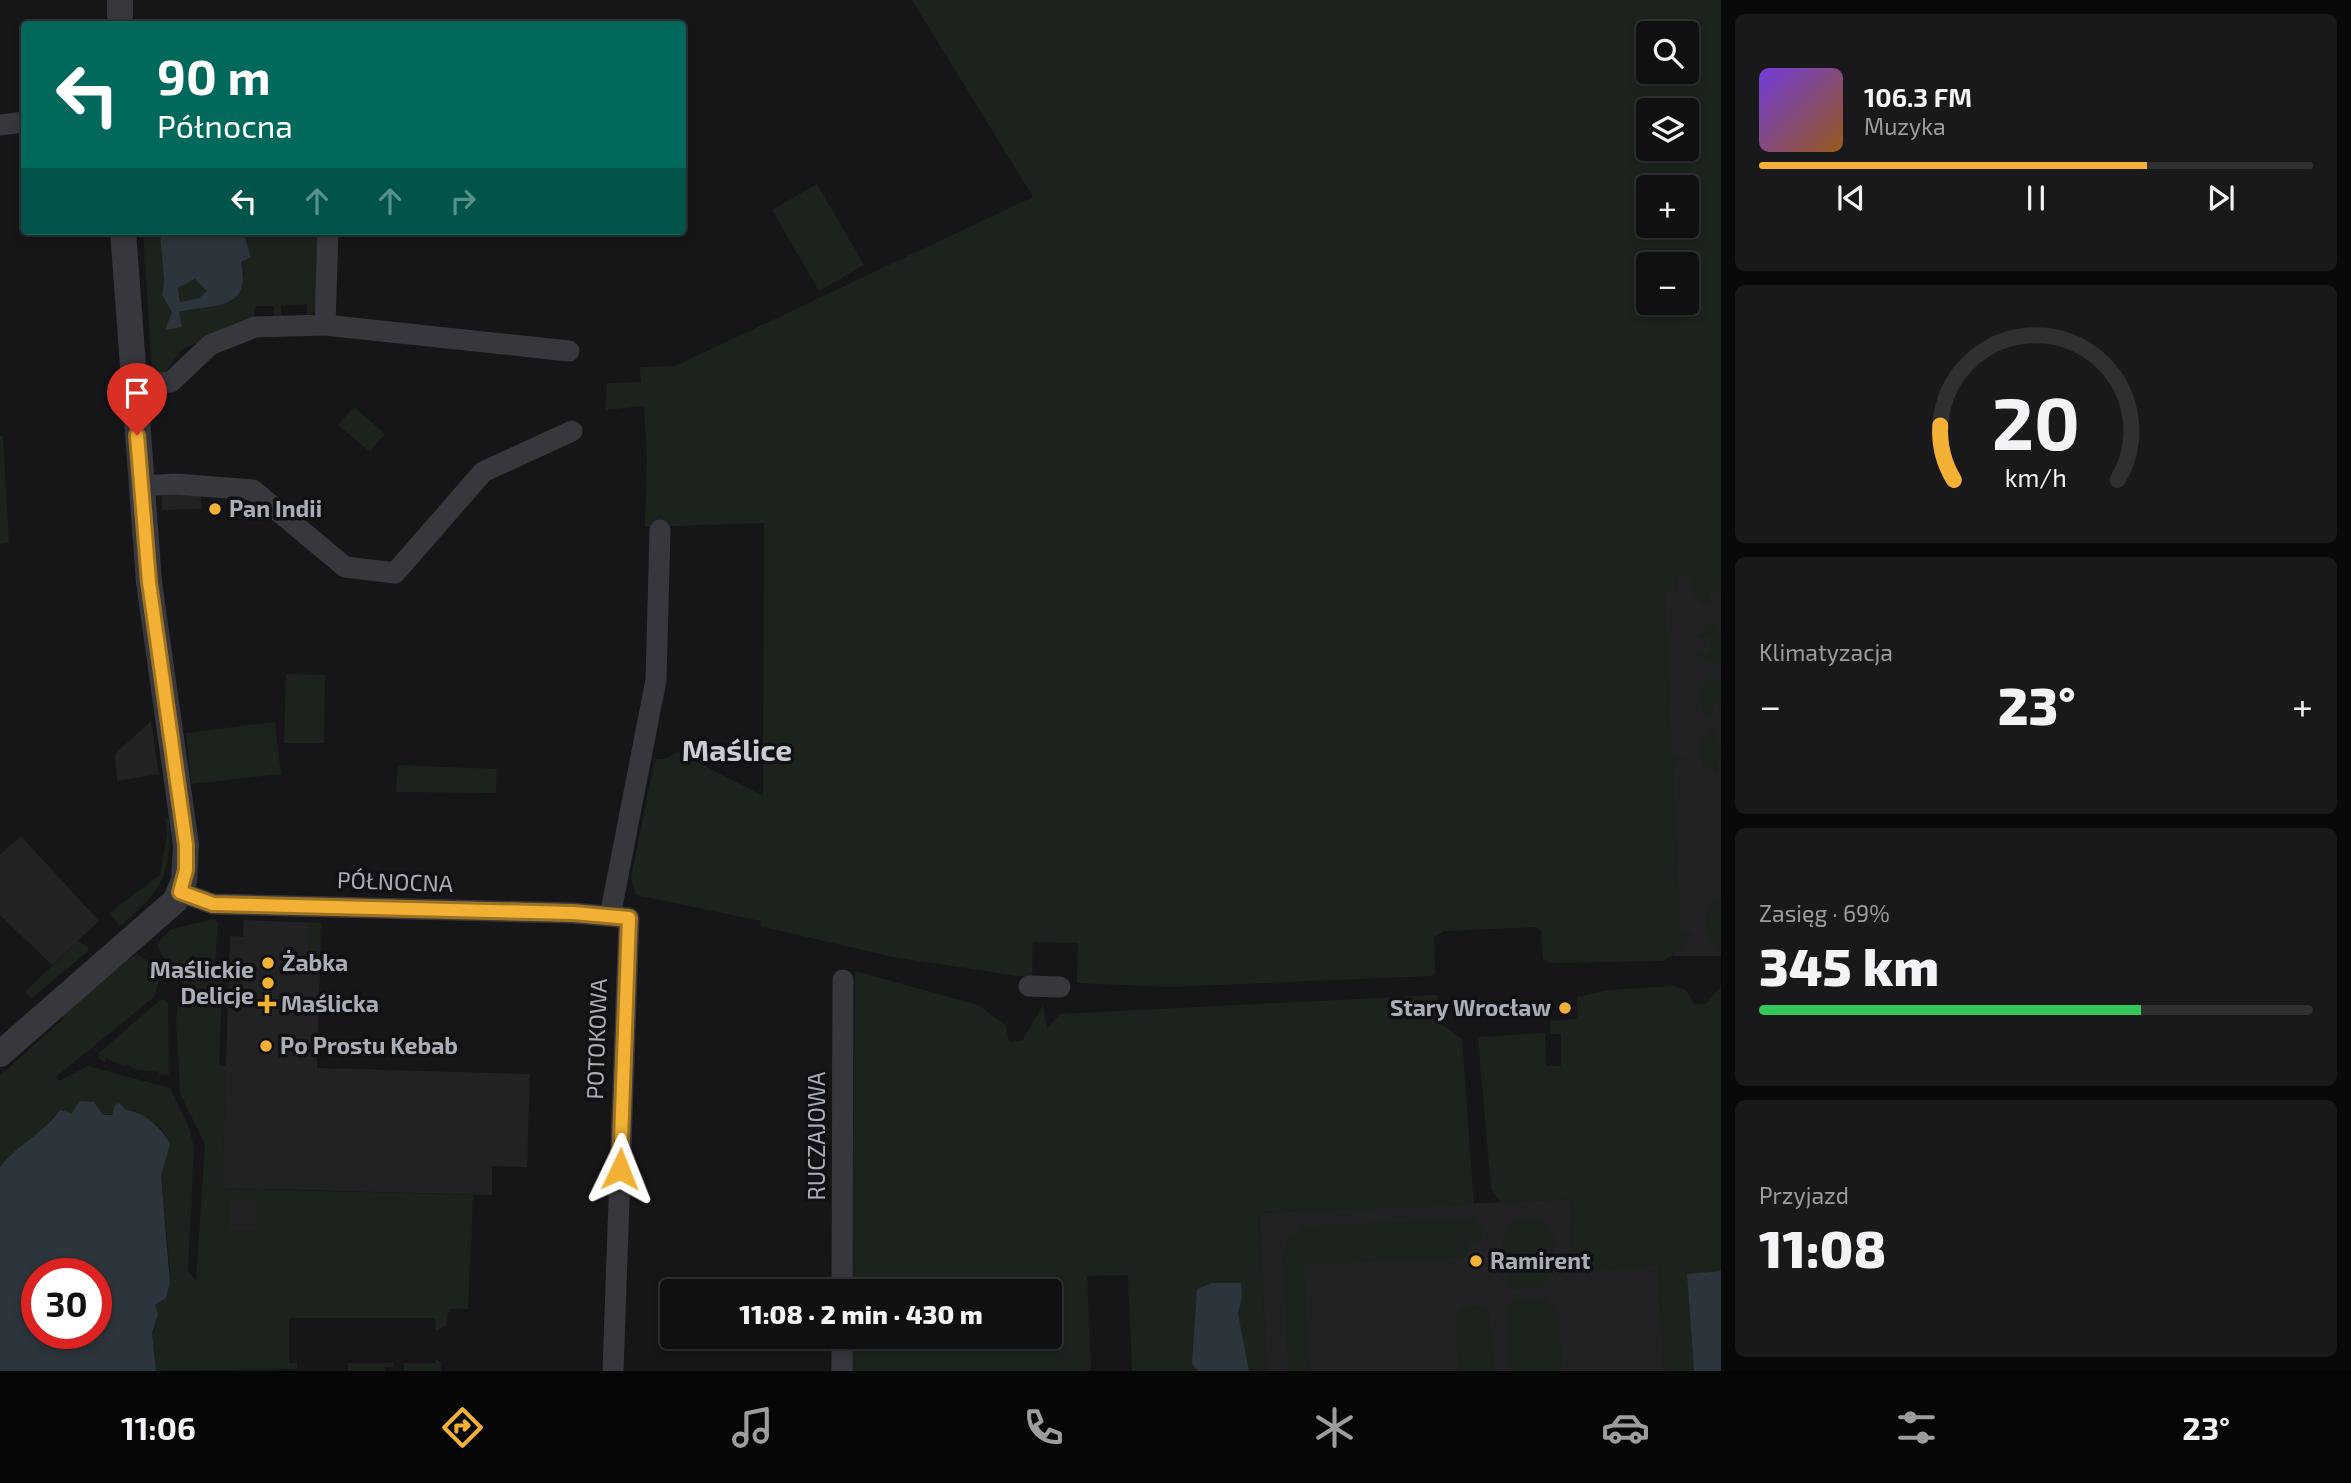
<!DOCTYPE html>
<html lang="pl">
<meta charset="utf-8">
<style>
:root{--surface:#101012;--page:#19191b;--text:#f1f3f6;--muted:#9c9d9f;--line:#303032;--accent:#f2b134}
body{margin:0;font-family:"Exo 2",sans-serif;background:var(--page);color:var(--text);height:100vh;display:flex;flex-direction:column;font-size:26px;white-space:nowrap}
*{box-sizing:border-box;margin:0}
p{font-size:23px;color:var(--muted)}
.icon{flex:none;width:38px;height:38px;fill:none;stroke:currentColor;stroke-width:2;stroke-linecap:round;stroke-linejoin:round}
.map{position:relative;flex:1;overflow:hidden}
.drawer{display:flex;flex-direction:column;gap:14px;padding:14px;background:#09090a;width:630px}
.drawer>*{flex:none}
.banner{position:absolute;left:21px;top:21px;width:665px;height:214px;border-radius:7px;box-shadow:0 4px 10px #0003,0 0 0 2px var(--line);background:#00695c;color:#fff;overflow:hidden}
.controls{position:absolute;left:1636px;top:21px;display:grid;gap:14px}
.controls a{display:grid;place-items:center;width:63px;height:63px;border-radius:7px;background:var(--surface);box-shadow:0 4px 10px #0003,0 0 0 2px var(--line);font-size:35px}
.speed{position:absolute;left:21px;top:1258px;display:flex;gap:14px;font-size:35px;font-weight:700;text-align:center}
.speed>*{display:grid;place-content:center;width:91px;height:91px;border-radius:50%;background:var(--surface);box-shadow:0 4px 10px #0003,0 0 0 2px var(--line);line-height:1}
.speed .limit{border:10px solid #d22;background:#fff;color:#111}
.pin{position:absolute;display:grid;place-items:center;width:60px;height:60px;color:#fff;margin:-72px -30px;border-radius:50% 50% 50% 0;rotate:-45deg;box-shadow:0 0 7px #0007}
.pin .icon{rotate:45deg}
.me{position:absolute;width:77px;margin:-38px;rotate:2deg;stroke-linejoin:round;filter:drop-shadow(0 0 5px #0008)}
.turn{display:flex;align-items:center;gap:24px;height:147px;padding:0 21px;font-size:32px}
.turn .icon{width:91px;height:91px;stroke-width:2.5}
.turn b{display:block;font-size:49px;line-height:60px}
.lanes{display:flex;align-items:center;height:66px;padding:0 21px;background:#0003;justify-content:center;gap:35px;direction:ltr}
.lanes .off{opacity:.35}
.big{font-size:52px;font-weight:800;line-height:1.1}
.drawer .widget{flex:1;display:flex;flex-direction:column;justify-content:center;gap:10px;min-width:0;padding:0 24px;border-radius:10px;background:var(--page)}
.drawer .dial{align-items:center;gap:0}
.dial svg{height:182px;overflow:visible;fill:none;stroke:var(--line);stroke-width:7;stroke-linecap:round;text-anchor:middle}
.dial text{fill:var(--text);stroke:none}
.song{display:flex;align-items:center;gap:21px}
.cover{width:84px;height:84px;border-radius:10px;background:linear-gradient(135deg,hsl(260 70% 55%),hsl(30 70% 35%))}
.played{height:7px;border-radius:4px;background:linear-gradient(90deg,var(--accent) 70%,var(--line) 70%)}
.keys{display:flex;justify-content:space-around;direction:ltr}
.heat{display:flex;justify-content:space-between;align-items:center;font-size:38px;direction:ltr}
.charge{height:10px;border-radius:5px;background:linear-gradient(90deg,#34c759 69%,var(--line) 0)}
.trip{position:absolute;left:660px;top:1279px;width:402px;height:70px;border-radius:7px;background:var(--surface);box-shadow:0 4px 10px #0003,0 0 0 2px var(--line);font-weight:800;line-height:70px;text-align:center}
.tab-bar{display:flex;height:112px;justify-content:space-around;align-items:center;background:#060607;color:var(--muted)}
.tab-bar .icon{width:49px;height:49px}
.tab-bar .selected{color:var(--accent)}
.tab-bar b{font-size:32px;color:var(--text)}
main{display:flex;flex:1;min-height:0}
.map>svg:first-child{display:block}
.built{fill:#222225}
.green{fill:#1c231d;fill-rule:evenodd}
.water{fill:#2c353c;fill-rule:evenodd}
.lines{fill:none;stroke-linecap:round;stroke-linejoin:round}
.minor{stroke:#37383d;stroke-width:21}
.tertiary{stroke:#37383d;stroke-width:26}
.route-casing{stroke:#9d7322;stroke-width:18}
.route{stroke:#f2b134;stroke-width:12}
.poi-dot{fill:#f2b134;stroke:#111113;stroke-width:2.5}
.labels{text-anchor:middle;stroke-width:7;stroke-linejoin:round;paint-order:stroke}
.poi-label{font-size:23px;font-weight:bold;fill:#a8adb8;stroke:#111113;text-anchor:start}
.street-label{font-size:23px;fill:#a8adb8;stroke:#111113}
.district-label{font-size:30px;font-weight:bold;fill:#c9ccd4;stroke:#111113}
</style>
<main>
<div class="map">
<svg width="1721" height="1371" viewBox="0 0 1721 1371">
<rect width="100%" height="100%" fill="#161618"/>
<path class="built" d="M162,492L201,494V509L162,510Z
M1721,573V956H1673L1678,933L1661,575Z
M151,721L159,774L117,781L115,754Z
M21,836L99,921L52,965L0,915V855Z
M244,920L321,923L317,1068L530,1074L527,1167L492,1166V1195L222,1188L230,936L243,937Z
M1572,1199L1570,1243L1658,1265L1664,1371H1267L1259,1213Z
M229,1201H256V1230H228Z"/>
<path class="green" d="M912,0H1721V591H1710L1711,604L1704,605L1694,595L1692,577H1677L1678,591L1665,592L1672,756L1686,758L1673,762L1681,932H1693L1680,950L1663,961L1550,963L1543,959L1541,931L1536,927L1444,931L1434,937L1435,973L1432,976L1168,987L1077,983L1078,943L1033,942L1032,978L893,957L760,926L761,921L636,895L631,878L655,759H665L678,752L763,796L764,523L645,527L647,457L644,406L605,410L607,383L641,382L640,367L675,366L1033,197ZM1648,33H1687V72H1648ZM1648,110H1687V149H1648ZM1648,187H1687V226H1648ZM1648,264H1687V303H1648Z
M817,184L864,265L819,291L772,210Z
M143,231L160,234L164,281L162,294L173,312L170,320L179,312L232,302L244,275L241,261L251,257L243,231H320L316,310L307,317V304L281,306V318H274V306H255L254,319L182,349L164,373L152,372Z
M196,279L207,290L199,298L180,302L178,288Z
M354,407L385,434L370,452L338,425Z
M0,436H3L9,543L0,544Z
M1715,621L1716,634H1721V663H1709L1696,652H1709V638H1696L1707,624Z
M286,674L325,675L324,743H284Z
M1709,680H1721V704H1713V717L1704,713L1698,696L1703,684Z
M275,722L281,774L192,784L186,733Z
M1715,731L1716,744H1721V758L1718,759V772L1703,766L1699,744L1708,733Z
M398,765L497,769L496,793L396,792Z
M165,818L169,819C173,874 161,892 120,926L109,913L160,875L167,834Z
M1721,897V952C1706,943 1701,915 1712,901Z
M215,919L218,923L215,963L180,969L163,958L157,944L171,929Z
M309,922L321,923L319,967L308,966Z
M78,941L88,947V951L31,999L25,992Z
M137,954L150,962L160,978L154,997L57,1076L59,1081L88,1066L170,1088L188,1125L194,1147L188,1271L196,1281L205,1144L180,1093L176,1019L182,982L187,976L223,973L219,1065L226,1066L222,1188L473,1195L468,1309H449L446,1325L436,1331L435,1318H289V1363H297V1369L156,1371L152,1333L157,1318L155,1304L170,1271L161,1175L170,1145L161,1128L134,1110L103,1115L94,1102L72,1113L60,1110C43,1133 20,1147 0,1167V1076L62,1020L66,1011L115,968ZM229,1201H256V1230H228Z
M855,971L978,1005L1006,1026L1009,1042L1022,1041L1043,1005L1047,1029L1060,1014L1437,995L1441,1024L1462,1039L1474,1205L1259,1213L1267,1371H1249L1238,1313L1242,1298L1192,1364L1198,1371H1132L1128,1275L1087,1276L1091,1371H851L852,1337H1050V1292L852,1291Z
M1674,986L1686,990L1694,1004H1706L1721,986V1271L1687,1274L1694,1371H1664L1658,1265L1581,1273L1570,1243L1572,1199L1502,1203L1491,1189L1478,1037L1545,1033L1546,1066H1561V1034H1550V1021L1578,1019L1577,997L1609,990Z
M160,1000H165L168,1004L169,1074L158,1075L159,1072L134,1069L126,1064L125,1067L106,1058L105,1062L99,1059V1053Z
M1531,1218L1545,1222L1555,1239L1554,1274L1541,1287L1512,1290L1504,1274L1502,1238L1515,1222Z
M1475,1219L1482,1229L1483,1241L1467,1242V1257L1304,1265L1309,1371H1288L1283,1253L1288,1236L1305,1226Z
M1514,1299H1545L1559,1310L1562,1371H1509L1508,1305Z
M1470,1306H1483L1489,1311L1494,1371H1458L1455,1320L1462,1308Z
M436,1359L442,1364L441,1371H404V1363H435Z
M348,1363H393V1367H385V1371H348Z"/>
<path class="water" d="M157,231H243L251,257L241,262C252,311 215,304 179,312L182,327L165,330L172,312L162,295L164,281L160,234ZM195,279L207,291L199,298L180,302L178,288Z
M80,1101L94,1102L103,1115H112L115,1105L119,1103L126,1110C143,1111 164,1129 170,1145L161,1175L170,1283L166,1298L155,1305L158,1314L152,1333L156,1371H0V1167C18,1144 43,1134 60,1110L72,1113ZM37,1274H96V1334H37Z
M1721,1271V1371H1694L1687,1274Z
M1213,1283H1241L1242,1298L1238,1313L1249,1371H1198L1192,1364L1197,1289Z"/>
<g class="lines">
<path class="minor" d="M0,125L24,122
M325,325L328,231
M133,384L171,382L210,345L255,327L325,325L569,351
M141,486L176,484L253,490L345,567L395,573L483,472L572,431
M180,892L213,904L573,913L629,918L613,1371
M610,916L656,680L660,530
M1029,986L1060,987
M842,1292L843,980
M842,1371V1337"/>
<path class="tertiary" d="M120,0V24
M0,1054L175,901L184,881L186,845L149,582L123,231"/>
</g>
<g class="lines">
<defs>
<path id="route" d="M137,435L149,582L186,845V870L180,892L213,904L573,913L629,918L620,1169"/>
</defs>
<use href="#route" class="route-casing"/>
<use href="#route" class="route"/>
</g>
<g class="poi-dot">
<circle cx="215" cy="509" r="7"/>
<circle cx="268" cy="963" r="7"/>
<circle cx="268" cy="983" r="7"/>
<path d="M263.5 993.5h7v7h7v7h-7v7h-7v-7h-7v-7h7z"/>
<circle cx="1565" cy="1008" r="7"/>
<circle cx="266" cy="1046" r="7"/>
<circle cx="1476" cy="1261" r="7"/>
</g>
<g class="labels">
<g class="poi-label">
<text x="229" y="517">Pan Indii</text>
<text x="282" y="971">Żabka</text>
<text x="254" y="978" text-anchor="end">Maślickie<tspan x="254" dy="26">Delicje</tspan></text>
<text x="281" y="1012">Maślicka</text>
<text x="1551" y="1016" text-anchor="end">Stary Wrocław</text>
<text x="280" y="1054">Po Prostu Kebab</text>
<text x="1490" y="1269">Ramirent</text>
</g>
<g class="street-label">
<text transform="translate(395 882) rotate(2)" y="8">PÓŁNOCNA</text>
<text transform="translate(597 1039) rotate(-88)" y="8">POTOKOWA</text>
<text transform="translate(817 1136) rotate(-90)" y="8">RUCZAJOWA</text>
</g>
<g class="district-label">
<text x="737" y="761">Maślice</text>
</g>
</g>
</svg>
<div class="controls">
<a><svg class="icon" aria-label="search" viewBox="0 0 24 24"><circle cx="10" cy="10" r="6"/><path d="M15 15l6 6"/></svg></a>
<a><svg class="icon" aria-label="layers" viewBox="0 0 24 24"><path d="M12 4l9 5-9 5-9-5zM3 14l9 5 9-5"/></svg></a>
<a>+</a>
<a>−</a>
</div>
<div class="speed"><div class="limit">30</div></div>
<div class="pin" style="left:137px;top:435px;background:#d93025"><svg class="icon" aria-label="arrive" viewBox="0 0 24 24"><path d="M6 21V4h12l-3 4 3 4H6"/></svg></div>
<svg class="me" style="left:620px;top:1169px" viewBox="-20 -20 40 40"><path d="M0-17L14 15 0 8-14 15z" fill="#f2b134" stroke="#fff" stroke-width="4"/></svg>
<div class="trip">11:08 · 2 min · 430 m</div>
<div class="banner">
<div class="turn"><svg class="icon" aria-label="left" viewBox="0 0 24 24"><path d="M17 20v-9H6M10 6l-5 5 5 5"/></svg><div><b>90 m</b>Północna</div></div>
<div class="lanes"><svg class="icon" aria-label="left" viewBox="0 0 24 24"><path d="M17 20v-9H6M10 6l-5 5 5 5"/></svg><svg class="icon off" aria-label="ahead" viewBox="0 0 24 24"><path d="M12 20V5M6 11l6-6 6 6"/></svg><svg class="icon off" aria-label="ahead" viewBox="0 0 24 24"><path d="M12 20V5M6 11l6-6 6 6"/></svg><svg class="icon off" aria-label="right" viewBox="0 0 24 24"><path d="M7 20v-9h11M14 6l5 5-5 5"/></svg></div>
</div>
</div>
<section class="drawer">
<div class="widget">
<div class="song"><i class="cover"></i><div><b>106.3 FM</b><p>Muzyka</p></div></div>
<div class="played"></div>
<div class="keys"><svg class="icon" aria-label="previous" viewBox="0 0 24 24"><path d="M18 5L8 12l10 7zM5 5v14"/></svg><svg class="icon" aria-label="pause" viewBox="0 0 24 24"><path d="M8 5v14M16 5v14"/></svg><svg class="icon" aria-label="next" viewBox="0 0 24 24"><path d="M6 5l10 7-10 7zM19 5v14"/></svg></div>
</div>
<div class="widget dial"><svg viewBox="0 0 100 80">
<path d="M14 69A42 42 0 1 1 86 69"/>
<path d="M14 69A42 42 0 0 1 8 45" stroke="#f2b134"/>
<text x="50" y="56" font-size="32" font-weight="700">20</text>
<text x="50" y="72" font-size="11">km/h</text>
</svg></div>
<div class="widget"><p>Klimatyzacja</p>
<div class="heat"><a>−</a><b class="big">23°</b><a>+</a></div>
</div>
<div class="widget"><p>Zasięg · 69%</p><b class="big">345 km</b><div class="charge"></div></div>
<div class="widget"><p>Przyjazd</p><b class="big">11:08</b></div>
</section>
</main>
<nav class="tab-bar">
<b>11:06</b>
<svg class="icon selected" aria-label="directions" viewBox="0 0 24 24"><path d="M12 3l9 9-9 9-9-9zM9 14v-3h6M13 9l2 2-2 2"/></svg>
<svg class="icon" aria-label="music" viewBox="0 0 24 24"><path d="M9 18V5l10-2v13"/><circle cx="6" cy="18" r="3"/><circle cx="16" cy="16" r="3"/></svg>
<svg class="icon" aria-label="phone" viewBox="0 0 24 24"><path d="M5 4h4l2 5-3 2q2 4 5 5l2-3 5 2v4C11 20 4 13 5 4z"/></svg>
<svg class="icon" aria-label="climate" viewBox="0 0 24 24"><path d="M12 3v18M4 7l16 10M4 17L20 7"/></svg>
<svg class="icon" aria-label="car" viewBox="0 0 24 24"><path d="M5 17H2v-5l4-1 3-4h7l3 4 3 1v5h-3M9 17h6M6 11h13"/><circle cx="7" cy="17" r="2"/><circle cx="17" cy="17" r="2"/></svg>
<svg class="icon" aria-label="filters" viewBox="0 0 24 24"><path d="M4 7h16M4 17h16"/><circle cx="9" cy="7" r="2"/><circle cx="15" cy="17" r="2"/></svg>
<b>23°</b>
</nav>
